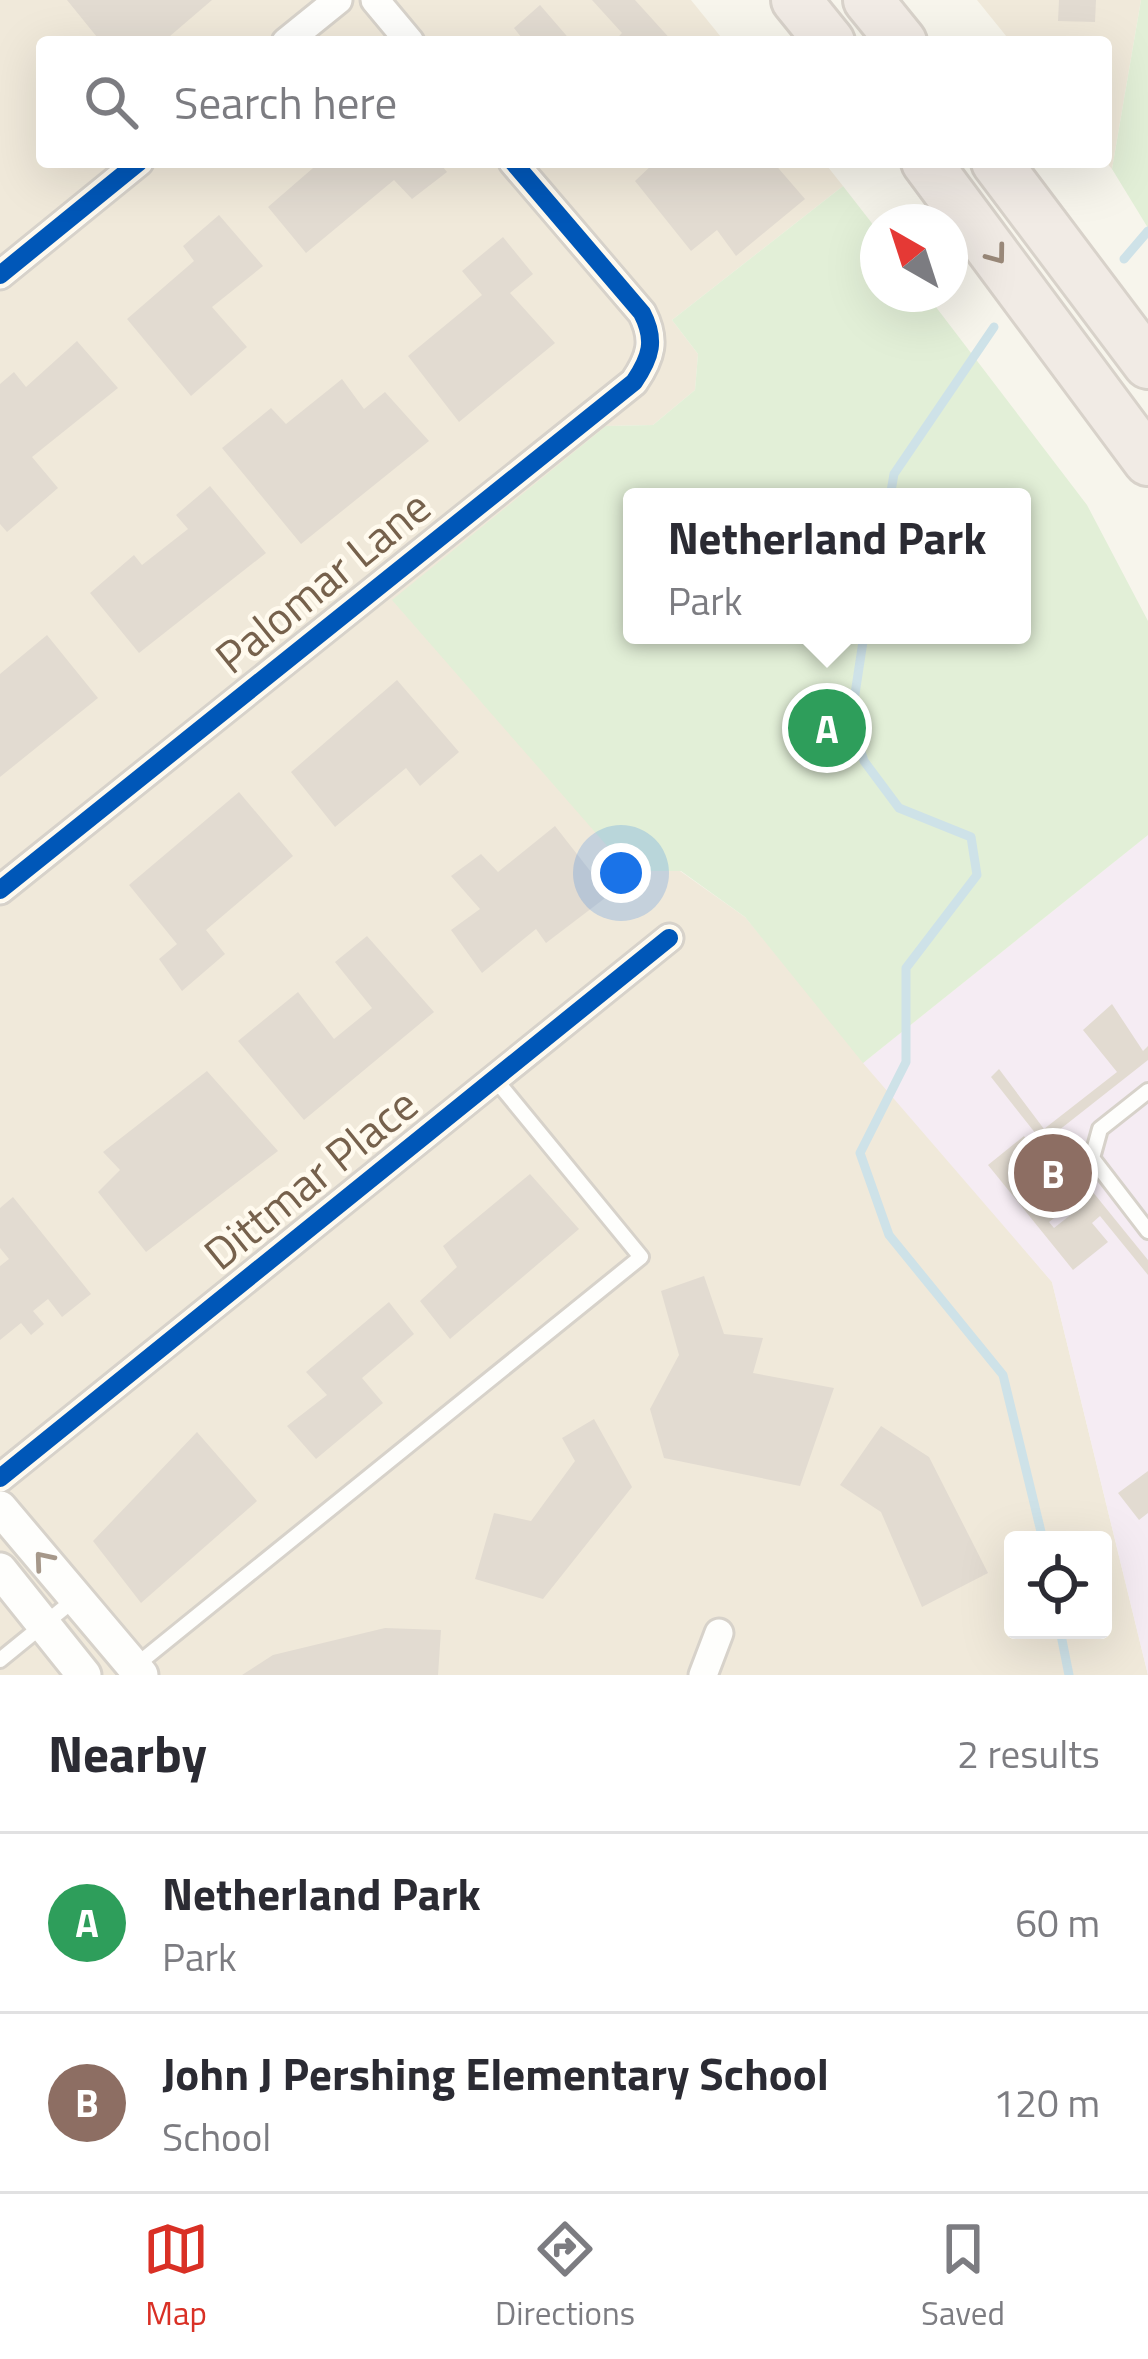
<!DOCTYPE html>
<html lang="en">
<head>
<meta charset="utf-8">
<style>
  :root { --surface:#fff; --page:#f2f2f3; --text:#2b2b33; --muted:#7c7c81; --line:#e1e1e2; --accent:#d93025 }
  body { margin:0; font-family:"Titillium Web",sans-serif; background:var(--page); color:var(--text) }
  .controls { position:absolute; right:36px; bottom:36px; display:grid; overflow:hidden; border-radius:12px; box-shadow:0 12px 48px #0002 }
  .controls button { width:108px; height:108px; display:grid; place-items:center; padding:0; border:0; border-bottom:3px solid var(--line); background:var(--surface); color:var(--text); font:60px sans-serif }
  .compass { position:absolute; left:860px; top:204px; width:108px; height:108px; border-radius:50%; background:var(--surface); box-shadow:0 12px 48px #0002; rotate:321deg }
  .you { position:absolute; left:621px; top:873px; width:42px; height:42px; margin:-30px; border:9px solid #fff; border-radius:50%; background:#1a73e8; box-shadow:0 0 0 18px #1a73e833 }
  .badge { display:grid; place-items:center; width:78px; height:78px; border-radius:50%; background:var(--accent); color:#fff; font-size:39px; font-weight:700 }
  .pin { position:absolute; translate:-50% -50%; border:6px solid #fff; box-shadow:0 3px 12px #0006 }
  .popup { position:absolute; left:623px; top:488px; width:408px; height:156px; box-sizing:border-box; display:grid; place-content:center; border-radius:12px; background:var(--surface); filter:drop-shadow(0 3px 9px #0005); font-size:39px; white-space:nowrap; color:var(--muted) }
  .popup b { font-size:45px; color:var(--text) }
  .popup::after { content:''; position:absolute; left:50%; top:100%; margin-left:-24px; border:24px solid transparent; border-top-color:var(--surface) }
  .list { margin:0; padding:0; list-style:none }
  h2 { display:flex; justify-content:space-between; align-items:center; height:156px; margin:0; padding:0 48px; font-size:51px }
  h2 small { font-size:39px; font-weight:400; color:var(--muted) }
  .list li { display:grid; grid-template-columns:78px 1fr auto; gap:36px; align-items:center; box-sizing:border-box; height:180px; padding:0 48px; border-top:3px solid var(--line) }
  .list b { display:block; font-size:45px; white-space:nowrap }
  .list p { margin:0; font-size:39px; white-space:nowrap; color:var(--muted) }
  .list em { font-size:39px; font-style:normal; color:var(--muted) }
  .icon { flex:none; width:66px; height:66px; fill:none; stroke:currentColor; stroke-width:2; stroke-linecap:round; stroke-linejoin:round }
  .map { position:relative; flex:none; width:1148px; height:1675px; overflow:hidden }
  .search { position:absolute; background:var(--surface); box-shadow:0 12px 48px #0002; left:36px; right:36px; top:36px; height:132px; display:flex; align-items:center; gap:30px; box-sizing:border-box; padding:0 42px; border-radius:12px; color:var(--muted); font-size:45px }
  .sheet { height:516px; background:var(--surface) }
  nav { display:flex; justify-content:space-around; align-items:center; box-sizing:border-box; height:168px; border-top:3px solid var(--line); background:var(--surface); font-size:33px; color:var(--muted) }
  nav a { display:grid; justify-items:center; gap:6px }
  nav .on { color:var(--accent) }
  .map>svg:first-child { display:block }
</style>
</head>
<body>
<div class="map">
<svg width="1148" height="1675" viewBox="0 0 1148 1675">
  <rect width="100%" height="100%" fill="#f7f5ec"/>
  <path fill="#f0e9da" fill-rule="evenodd" d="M0,0H691L725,42H42V162H824L843,186L672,320L698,354L695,390L653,425L606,426L611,849L629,870L680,871L745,917L1052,1282L1148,1675H0ZM1013,1540H1103V1630H1013Z
    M977,0H1141L1112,169L1106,162V42H1011Z"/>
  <path fill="#f5ecf3" d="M1148,835V1675L1052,1282L863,1063Z"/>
  <path fill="#e2efd7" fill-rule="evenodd" d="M1141,0H1148V228L1112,169Z
    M843,186L878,231V294H926L1087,505L1148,621V835L863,1063L745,917L681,871H629L392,600L606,426L653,425L695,390L698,354L672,320ZM632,497H1022V635H632Z"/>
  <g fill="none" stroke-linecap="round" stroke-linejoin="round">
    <path stroke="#cee2e8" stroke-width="9" d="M1124,259L1148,231
      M890,497L894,474L994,327
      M864,635L851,720L864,761L899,808L971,837L977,875L906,968V1062L860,1153L889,1235L1003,1375L1043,1540
      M1060,1630L1069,1675"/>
  </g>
  <path fill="#e2dbd1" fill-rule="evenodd" d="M67,0H212L163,42H101Z
    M592,0H635L673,42H613L622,33Z
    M1059,0H1096L1095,22L1058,21Z
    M540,5L572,42H525L514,28Z
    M320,162H439L447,172L412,199L394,180L306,253L268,207Z
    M655,162H728L733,168L741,162H773L805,199L736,256L717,230L691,251L635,181Z
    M219,215L263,266L212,307L247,347L191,396L127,319L194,261L183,246Z
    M503,237L533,274L510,293L555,343L459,422L408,356L482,295L462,271Z
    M77,341L118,388L32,457L58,488L7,532L0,524V384L14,372L26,387Z
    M342,379L364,409L385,392L429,441L301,544L222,448L271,408L286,424Z
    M210,486L266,553L139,653L90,593L134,555L142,565L188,529L176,515Z
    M47,635L98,698L0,777V674Z
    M397,680L459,752L420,786L406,768L335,827L291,772Z
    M239,792L293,856L206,930L225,954L182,991L159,959L177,944L129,885Z
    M555,826L609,895L546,943L536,929L482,973L451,930L480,909L451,876L481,854L498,872Z
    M367,936L434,1012L304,1120L238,1041L298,992L334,1039L372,1008L335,962Z
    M1112,1004L1143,1051L1148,1046V1060L1049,1138L1148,1260V1275L1100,1216L1092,1223L1108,1242L1073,1270L988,1165L1024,1136L1027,1141L1036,1134L991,1077L999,1069L1044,1129L1117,1072L1083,1030ZM1039,1139L1055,1159L1048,1166L1031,1146ZM1068,1175L1088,1201L1054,1228L1049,1222L1076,1201L1060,1182Z
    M207,1071L278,1151L146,1252L98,1192L120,1170L103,1152Z
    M530,1174L579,1229L450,1339L420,1301L457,1267L443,1246Z
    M13,1197L91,1294L62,1317L48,1299L33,1311L44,1324L31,1335L21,1323L0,1340V1266L9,1259L0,1248V1208Z
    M704,1276L724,1334L763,1338L753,1373L834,1388L800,1486L664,1458L650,1409L679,1355L661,1291Z
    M389,1302L414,1334L362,1378L383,1403L316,1459L287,1426L327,1395L306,1372Z
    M594,1419L632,1487L543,1599L475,1579L494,1513L531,1521L575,1461L562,1438Z
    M881,1426L929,1457L988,1573L922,1607L881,1512L840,1485Z
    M197,1432L257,1501L141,1603L93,1541Z
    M1148,1471V1513L1139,1520L1118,1493Z
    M385,1628L441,1630L438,1675H242L273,1655Z"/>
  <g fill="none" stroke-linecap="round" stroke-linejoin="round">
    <g stroke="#d7d2ca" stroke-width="20">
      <path id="service" d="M1148,1091L1100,1129L1092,1158L1148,1231
        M0,1660L75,1599
        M134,1667L641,1257L495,1079"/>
    </g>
    <g stroke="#d7d2ca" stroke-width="33">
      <path id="minor" d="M375,0L410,42
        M286,42L338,0
        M0,275L139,162
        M0,890L634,382C651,357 656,340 642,313L513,162
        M0,1478L669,938
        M703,1675L719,1633"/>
    </g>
    <g stroke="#d7d2ca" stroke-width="39">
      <path id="tertiary" d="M0,1508L141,1675
        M0,1570L84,1675"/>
    </g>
    <g stroke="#d8d2ca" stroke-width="54">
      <path id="motorway" d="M796,0L830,42
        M868,0L902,42
        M926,162L1148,461
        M996,162L1148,364"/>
    </g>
    <use href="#service" stroke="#fefefc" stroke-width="14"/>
    <use href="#minor" stroke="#fefefc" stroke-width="27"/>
    <use href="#tertiary" stroke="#fefefc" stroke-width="33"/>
    <use href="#motorway" stroke="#f1ebe5" stroke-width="48"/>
    <g stroke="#fffaee" stroke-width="26">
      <path id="cycleway" d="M0,275L139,162
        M0,890L634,382C651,357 656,340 642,313L513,162
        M0,1478L669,938"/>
    </g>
    <use href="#cycleway" stroke="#0057b8" stroke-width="18"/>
  </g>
  <defs><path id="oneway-chevron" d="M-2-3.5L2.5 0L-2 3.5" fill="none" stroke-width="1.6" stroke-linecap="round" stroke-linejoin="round" transform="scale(3)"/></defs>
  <use stroke="#9b8a7a" href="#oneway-chevron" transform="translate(997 255) rotate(53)"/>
  <use stroke="#a6988a" href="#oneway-chevron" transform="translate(43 1560) rotate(-130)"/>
  <g text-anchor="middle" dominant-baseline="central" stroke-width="9" stroke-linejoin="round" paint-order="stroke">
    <g font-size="45" fill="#76614c" stroke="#fffaee">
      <text transform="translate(322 581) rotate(-39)">Palomar Lane</text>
      <text transform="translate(310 1178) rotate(-39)">Dittmar Place</text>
    </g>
  </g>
</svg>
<div class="controls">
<button><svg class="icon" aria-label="locate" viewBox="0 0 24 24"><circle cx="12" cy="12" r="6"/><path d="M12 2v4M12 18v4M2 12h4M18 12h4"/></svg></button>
</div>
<svg class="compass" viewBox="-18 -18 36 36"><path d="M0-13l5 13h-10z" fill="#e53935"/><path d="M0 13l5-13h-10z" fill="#7c7c81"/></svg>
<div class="you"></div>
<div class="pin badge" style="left:827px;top:728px;background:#2e9e5b">A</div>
<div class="popup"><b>Netherland Park</b>Park</div>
<div class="pin badge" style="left:1053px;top:1173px;background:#8d6e63">B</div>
<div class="search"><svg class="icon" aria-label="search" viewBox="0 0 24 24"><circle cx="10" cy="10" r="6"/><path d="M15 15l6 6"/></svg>Search here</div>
</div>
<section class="sheet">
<h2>Nearby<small>2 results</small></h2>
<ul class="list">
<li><span class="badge" style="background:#2e9e5b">A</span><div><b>Netherland Park</b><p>Park</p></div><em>60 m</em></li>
<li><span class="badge" style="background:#8d6e63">B</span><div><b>John J Pershing Elementary School</b><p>School</p></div><em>120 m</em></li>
</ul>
</section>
<nav>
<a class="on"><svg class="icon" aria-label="map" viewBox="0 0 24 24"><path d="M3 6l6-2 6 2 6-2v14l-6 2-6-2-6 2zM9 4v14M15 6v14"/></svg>Map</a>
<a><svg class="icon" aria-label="directions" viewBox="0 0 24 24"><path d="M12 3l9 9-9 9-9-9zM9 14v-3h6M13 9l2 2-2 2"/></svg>Directions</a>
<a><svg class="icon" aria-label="saved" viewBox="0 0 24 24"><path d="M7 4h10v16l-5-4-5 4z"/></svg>Saved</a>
</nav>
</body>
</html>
